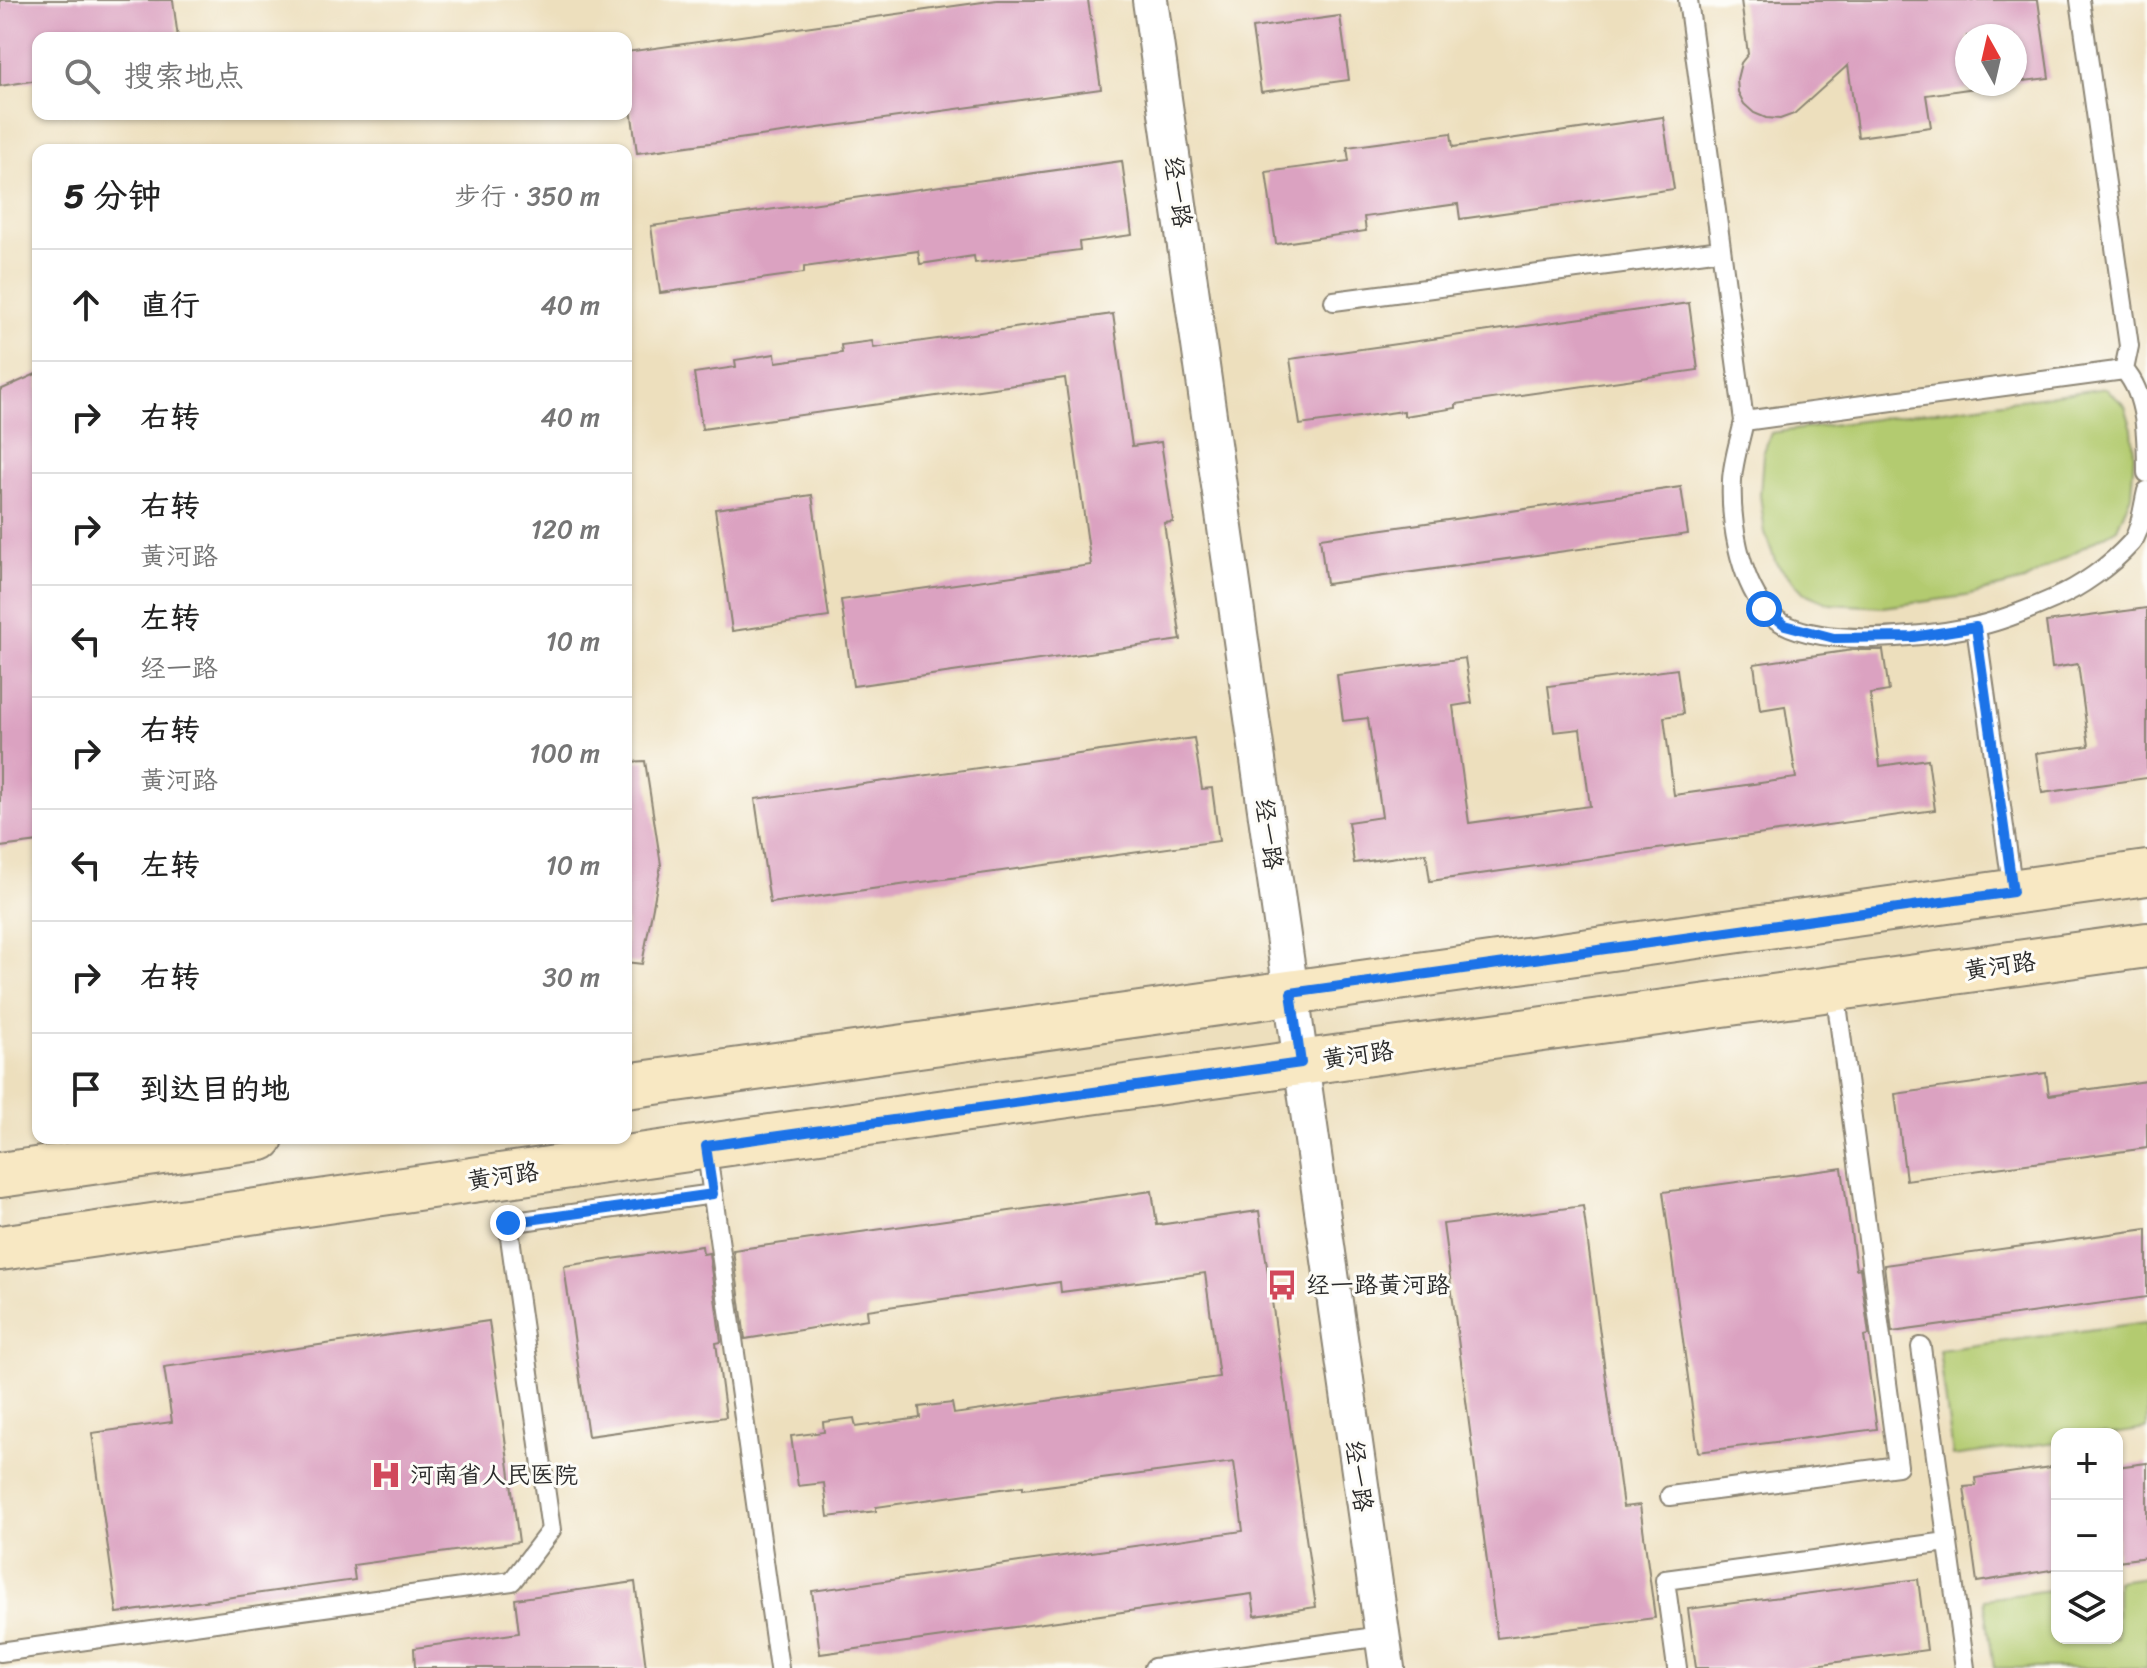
<!DOCTYPE html>
<html lang="zh">
<head>
<meta charset="utf-8">
<style>
  :root { --surface:#fff; --page:#f6f6f6; --text:#222; --muted:#767676; --line:#e0e0e0 }
  body { margin:0; font-family:Sriracha,"LXGW WenKai TC",sans-serif; background:var(--page); color:var(--text) }
  .controls { position:absolute; right:24px; bottom:24px; display:grid; overflow:hidden; border-radius:16px; box-shadow:0 2px 6px #0004 }
  .controls button { width:72px; height:72px; display:grid; place-items:center; padding:0; border:0; border-bottom:2px solid var(--line); background:var(--surface); color:var(--text); font:40px sans-serif }
  .compass { position:absolute; left:1955px; top:24px; width:72px; height:72px; border-radius:50%; background:var(--surface); box-shadow:0 2px 6px #0004; rotate:352deg }
  .stop { position:absolute; width:24px; height:24px; margin:-18px; border:6px solid #1a73e8; border-radius:50%; background:#fff }
  .stop.end { background:#1a73e8; border-color:#fff; box-shadow:0 2px 8px #0008 }
  .list { margin:0; padding:0; list-style:none }
  h2 { display:flex; justify-content:space-between; align-items:center; height:104px; margin:0; padding:0 32px; font-size:34px }
  h2 small { font-size:26px; font-weight:400; color:var(--muted) }
  .list li { display:grid; grid-template-columns:52px 1fr auto; gap:24px; align-items:center; box-sizing:border-box; height:112px; padding:0 32px; border-top:2px solid var(--line) }
  .list b { display:block; font-size:30px; white-space:nowrap }
  .list p { margin:0; font-size:26px; white-space:nowrap; color:var(--muted) }
  .list em { font-size:26px; font-style:normal; color:var(--muted) }
  .icon { flex:none; width:44px; height:44px; fill:none; stroke:currentColor; stroke-width:2; stroke-linecap:round; stroke-linejoin:round }
  .map { position:relative; flex:none; width:2147px; height:1668px; overflow:hidden }
  .search { position:absolute; background:var(--surface); box-shadow:0 2px 6px #0004; left:32px; top:32px; width:600px; height:88px; display:flex; align-items:center; gap:20px; box-sizing:border-box; padding:0 28px; border-radius:16px; color:var(--muted); font-size:30px }
  .panel { position:absolute; background:var(--surface); box-shadow:0 2px 6px #0004; left:32px; top:144px; width:600px; height:1000px; border-radius:16px }
  .map>svg:first-child { display:block }
</style>
</head>
<body>
<div class="map">
<svg width="2147" height="1668" viewBox="0 0 2147 1668">
  <rect width="100%" height="100%" fill="#fdfcf7"/>
  <filter id="ink" filterUnits="userSpaceOnUse"><feTurbulence type="fractalNoise" baseFrequency=".0125" numOctaves="2"/><feDisplacementMap in="SourceGraphic" scale="16" xChannelSelector="R" yChannelSelector="G"/><feConvolveMatrix kernelMatrix="1 2 1 2 8 2 1 2 1" color-interpolation-filters="sRGB"/></filter>
  <filter id="wash" filterUnits="userSpaceOnUse"><feTurbulence type="fractalNoise" baseFrequency=".006" numOctaves="4" result="noise"/><feDisplacementMap in="SourceGraphic" scale="32" xChannelSelector="R" yChannelSelector="G"/><feGaussianBlur stdDeviation="1.8" result="paint"/><feColorMatrix in="noise" values="0 0 0 0 0 0 0 0 0 0 0 0 0 0 0 0 0 1.4 0 .05"/><feComposite in="paint" operator="in"/></filter>
  <g filter="url(#wash)">
    <rect width="100%" height="100%" fill="#eddfbd"/>
    <path fill="#b3cb70" stroke="#6f7b4e" stroke-width="2" d="M2106,388L2125,406L2132,429L2134,454L2131,495L2117,528L2024,581L1966,596L1884,607L1830,604L1804,593L1776,563L1765,533L1760,495L1763,454L1771,433Z
      M2147,1322V1429L2113,1434H2057V1442L1953,1456L1939,1350Z
      M2147,1577V1668H1994L1984,1599L2057,1589V1638H2117V1581Z"/>
    <g id="blocks">
      <path fill="#dba2c1" d="M0,0H173L178,38H38V80L0,86Z
        M997,0H1088L1101,89L637,153L626,72V52Z
        M1741,0H2038L2049,78L2015,82V36H1967V84H2003L1926,95L1931,127L1858,137L1848,65L1794,114L1780,119L1766,118L1754,113L1744,104L1738,92L1737,79L1741,63L1748,54Z
        M1340,16L1349,80L1261,92L1252,28Z
        M1663,117L1674,189L1460,219L1458,204L1364,217L1366,231L1276,244L1266,172L1349,161L1347,147L1451,133L1453,147Z
        M1122,161L1132,235L1079,242L1080,250L975,263L974,256L920,264L918,251L804,267V273L660,293L651,226Z
        M1689,303L1698,370L1456,404V408L1404,416V411L1300,425L1290,359Z
        M1113,314L1132,446L1161,442L1173,522L1164,523L1181,640L853,686L841,600L1091,565L1065,378L702,429L694,373L736,367L735,360L775,354L776,362L842,353L841,345L872,341L874,348Z
        M38,373V842L0,847V390Z
        M1681,487L1688,534L1326,584L1320,538Z
        M812,495L829,617L732,631L715,509Z
        M2147,608V778L2042,793L2036,753L2089,746L2078,664L2052,668L2046,622Z
        M1853,650H1883L1889,691L1870,694L1880,766L1928,759L1935,810L1430,881L1426,853L1354,863L1348,822L1382,817L1368,718L1343,721L1337,675L1465,658L1472,703L1453,706L1469,823L1590,806L1580,729L1554,732L1548,686L1677,669L1683,714L1664,717L1674,795L1796,778L1785,706L1760,710L1754,664Z
        M1194,738L1202,789L1212,788L1219,841L770,903L755,799Z
        M645,761L661,865L642,964L626,962V762Z
        M2046,1073L2049,1095L2147,1081V1148L1906,1180L1895,1094Z
        M1842,1168L1856,1269L1860,1268L1869,1335L1864,1336L1877,1429L1698,1452L1663,1192Z
        M1152,1191L1157,1225L1259,1211L1316,1607L1255,1616L1252,1594L820,1654L812,1591L1243,1531L1234,1462L1023,1489V1486L876,1507V1511L828,1517L824,1483L798,1486L791,1436L824,1432L823,1422L854,1418L856,1427L920,1418L919,1407L952,1403L954,1414L1219,1377L1205,1273L1061,1292L1060,1282L936,1300L867,1310L868,1319L745,1339L733,1250Z
        M1583,1206L1623,1507L1640,1505L1655,1618L1497,1638L1443,1224Z
        M2147,1229V1297L1892,1332L1884,1265Z
        M702,1246L703,1254L709,1253L721,1342L716,1343L726,1417L588,1436L564,1266Z
        M489,1321L519,1542L353,1565L355,1580L117,1613L92,1433L172,1422L164,1367Z
        M2147,1463V1557L2117,1561V1467Z
        M2057,1466V1569L1977,1582L1964,1487L1976,1486L1975,1478Z
        M1918,1579L1927,1650L1793,1668H1696L1688,1609Z
        M635,1582L646,1668H415L414,1648L519,1633L515,1599Z"/>
    </g>
  </g>
  <g filter="url(#ink)">
    <use href="#blocks" fill-opacity="0" stroke="#8c8574" stroke-width="2"/>
    <g fill="none" stroke-linecap="round" stroke-linejoin="round">
      <g stroke="#8c8574" stroke-width="22">
        <path id="lane" d="M1688,0L1744,421
          M2080,0L2129,346L2124,370
          M1334,301L1721,250
          M2124,370L1744,421C1740,440 1733,461 1732,480C1730,521 1739,575 1764,608C1798,653 1923,637 1973,627C1999,622 2028,610 2053,599C2081,587 2110,566 2131,543C2141,532 2143,506 2147,491
          M2124,370C2147,395 2147,439 2147,473
          M1976,627L2013,892
          M706,1146L779,1668
          M1921,1347L1965,1668
          M1670,1496L1898,1466L1835,989
          M0,1652L512,1581L551,1530L508,1223L713,1194
          M1154,1668L1382,1636
          M1677,1668L1665,1580L1947,1542"/>
      </g>
      <g stroke="#8c8574" stroke-width="38">
        <path id="street" d="M1150,0L1387,1668"/>
      </g>
      <g stroke="#8c8574" stroke-width="48">
        <path id="secondary" d="M626,1086L2147,873
          M0,1175L261,1138
          M0,1248L903,1118L2147,945"/>
      </g>
      <use href="#lane" stroke="#fff" stroke-width="18"/>
      <use href="#street" stroke="#fff" stroke-width="34"/>
      <use href="#secondary" stroke="#f8e8c3" stroke-width="44"/>
    </g>
  </g>
  <g fill="none" stroke-linecap="round" stroke-linejoin="round" filter="url(#ink)">
    <path stroke="#1a73e8" stroke-width="10" d="M508,1223L713,1194L706,1146L1301,1063L1291,993L2013,892L1976,627L1913,637L1834,638L1785,625L1764,609"/>
  </g>
  <defs>
    <g id="bus-bare" transform="scale(2.4)"><path d="M-5-6H5V4H4V6H2V4H-2V6H-4V4H-5ZM-3.5-4V0h7V-4ZM-3.5 1.2v1.5H-2V1.2ZM2 1.2v1.5H3.5V1.2Z" fill="#d1495b" stroke="#fdfcf7" stroke-width="2.5" paint-order="stroke"/></g>
    <g id="hospital-bare" transform="scale(2.4)"><path d="M-5-5h3v3.5h4V-5h3V5h-3V1.5h-4V5h-3Z" fill="#d1495b" stroke="#fdfcf7" stroke-width="2.5" paint-order="stroke"/></g>
  </defs>
  <g fill-rule="evenodd">
    <use href="#bus-bare" x="1282" y="1285"/>
    <use href="#hospital-bare" x="386" y="1475"/>
  </g>
  <g text-anchor="middle" dominant-baseline="central" stroke-width="6" stroke-linejoin="round" paint-order="stroke">
    <g font-size="24" fill="#2b2b2b" stroke="#fdfcf7">
      <text transform="translate(1178 192) rotate(82)">经一路</text>
      <text transform="translate(1269 834) rotate(82)">经一路</text>
      <text transform="translate(2000 966) rotate(-8)">黄河路</text>
      <text transform="translate(1358 1055) rotate(-8)">黄河路</text>
      <text transform="translate(503 1176) rotate(-8)">黄河路</text>
      <text transform="translate(1359 1476) rotate(82)">经一路</text>
    </g>
    <g font-size="24" fill="#2b2b2b" stroke="#fdfcf7" text-anchor="start">
      <text x="1306" y="1285">经一路黄河路</text>
      <text x="410" y="1475">河南省人民医院</text>
    </g>
  </g>
</svg>
<div class="controls">
<button>+</button>
<button>−</button>
<button><svg class="icon" aria-label="layers" viewBox="0 0 24 24"><path d="M12 4l9 5-9 5-9-5zM3 14l9 5 9-5"/></svg></button>
</div>
<svg class="compass" viewBox="-18 -18 36 36"><path d="M0-13l5 13h-10z" fill="#e53935"/><path d="M0 13l5-13h-10z" fill="#767676"/></svg>
<div class="stop" style="left:1764px;top:609px"></div>
<div class="stop end" style="left:508px;top:1223px"></div>
<div class="search"><svg class="icon" aria-label="search" viewBox="0 0 24 24"><circle cx="10" cy="10" r="6"/><path d="M15 15l6 6"/></svg>搜索地点</div>
<section class="panel">
<h2>5 分钟<small>步行 · 350 m</small></h2>
<ul class="list">
<li><svg class="icon" aria-label="ahead" viewBox="0 0 24 24"><path d="M12 20V5M6 11l6-6 6 6"/></svg><div><b>直行</b></div><em>40 m</em></li>
<li><svg class="icon" aria-label="right" viewBox="0 0 24 24"><path d="M7 20v-9h11M14 6l5 5-5 5"/></svg><div><b>右转</b></div><em>40 m</em></li>
<li><svg class="icon" aria-label="right" viewBox="0 0 24 24"><path d="M7 20v-9h11M14 6l5 5-5 5"/></svg><div><b>右转</b><p>黄河路</p></div><em>120 m</em></li>
<li><svg class="icon" aria-label="left" viewBox="0 0 24 24"><path d="M17 20v-9H6M10 6l-5 5 5 5"/></svg><div><b>左转</b><p>经一路</p></div><em>10 m</em></li>
<li><svg class="icon" aria-label="right" viewBox="0 0 24 24"><path d="M7 20v-9h11M14 6l5 5-5 5"/></svg><div><b>右转</b><p>黄河路</p></div><em>100 m</em></li>
<li><svg class="icon" aria-label="left" viewBox="0 0 24 24"><path d="M17 20v-9H6M10 6l-5 5 5 5"/></svg><div><b>左转</b></div><em>10 m</em></li>
<li><svg class="icon" aria-label="right" viewBox="0 0 24 24"><path d="M7 20v-9h11M14 6l5 5-5 5"/></svg><div><b>右转</b></div><em>30 m</em></li>
<li><svg class="icon" aria-label="arrive" viewBox="0 0 24 24"><path d="M6 21V4h12l-3 4 3 4H6"/></svg><div><b>到达目的地</b></div></li>
</ul>
</section>
</div>
</body>
</html>
